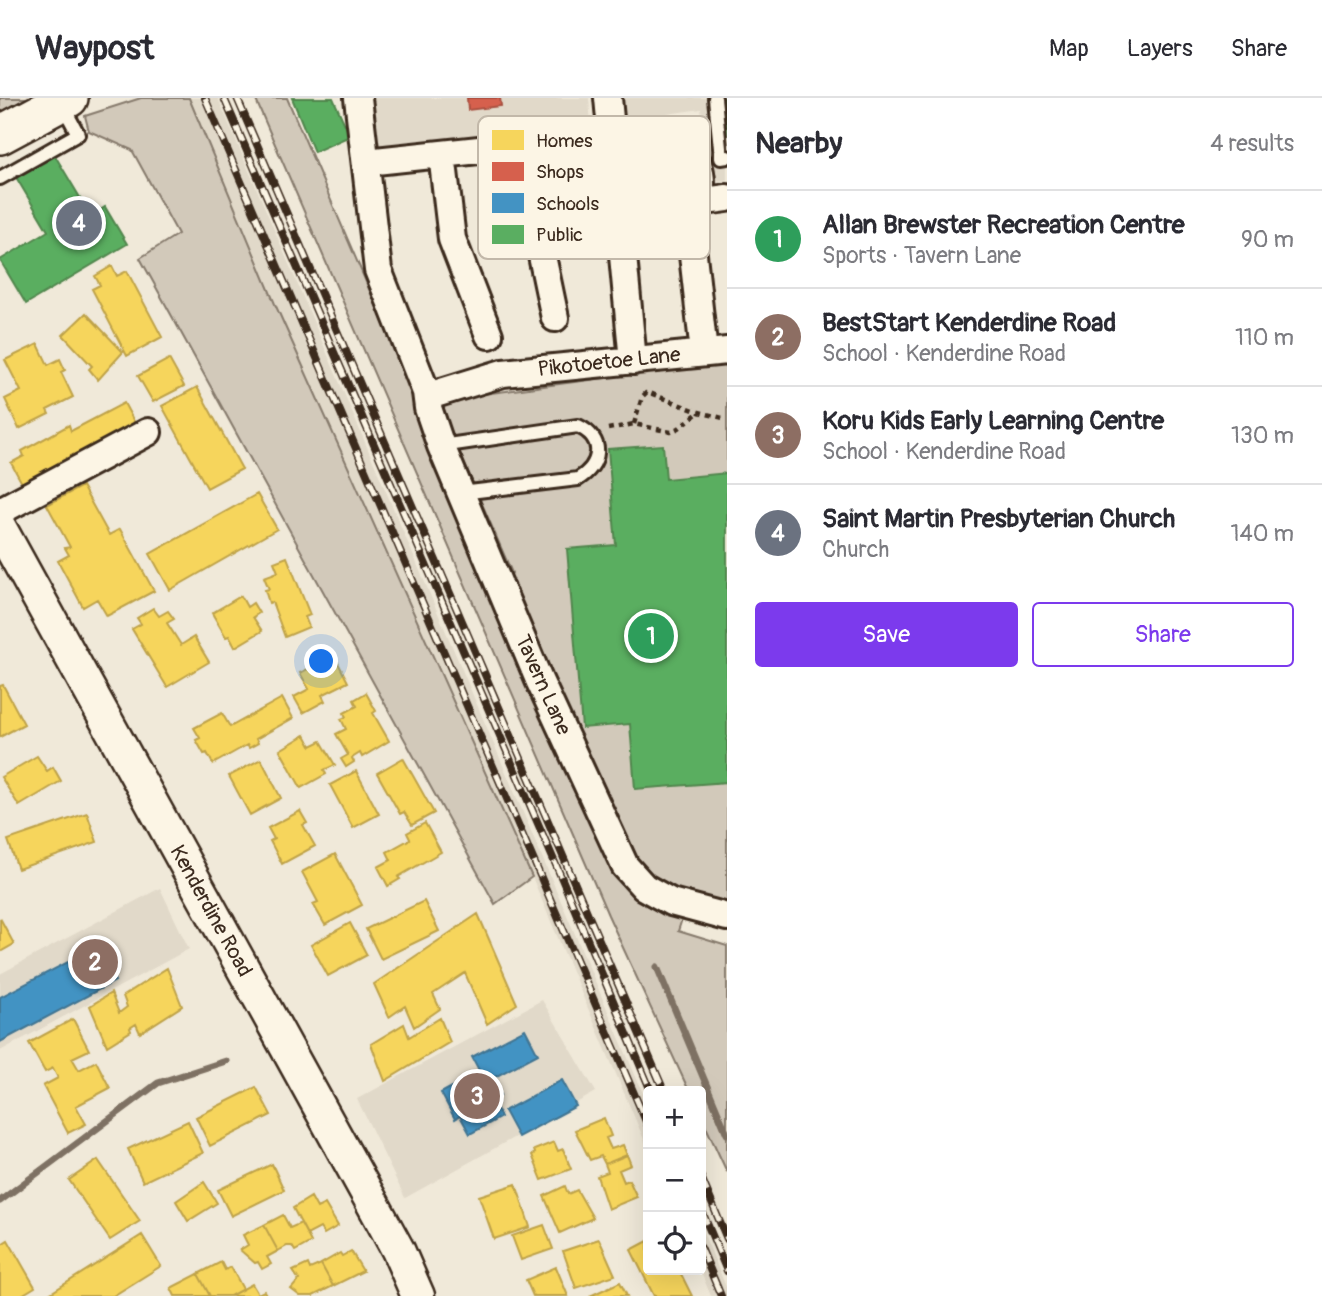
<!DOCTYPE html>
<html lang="en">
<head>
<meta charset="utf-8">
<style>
  :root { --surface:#fff; --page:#f7f7f7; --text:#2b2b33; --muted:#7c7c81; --line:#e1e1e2; --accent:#7c3aed }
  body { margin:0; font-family:Pangolin,sans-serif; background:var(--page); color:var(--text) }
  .controls { position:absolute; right:21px; bottom:21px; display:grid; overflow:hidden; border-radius:7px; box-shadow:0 7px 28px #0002 }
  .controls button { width:63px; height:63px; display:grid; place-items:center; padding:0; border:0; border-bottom:2px solid var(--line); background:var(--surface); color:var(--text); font:35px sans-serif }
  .you { position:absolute; left:322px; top:564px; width:24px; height:24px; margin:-18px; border:5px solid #fff; border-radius:50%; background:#1a73e8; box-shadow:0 0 0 10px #1a73e833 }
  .badge { display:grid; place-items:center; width:46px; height:46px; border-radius:50%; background:var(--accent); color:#fff; font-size:23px; font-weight:700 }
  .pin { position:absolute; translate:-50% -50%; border:4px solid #fff; box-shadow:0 2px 7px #0006 }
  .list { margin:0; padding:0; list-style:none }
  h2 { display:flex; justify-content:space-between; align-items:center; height:91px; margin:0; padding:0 28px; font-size:30px }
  h2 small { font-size:23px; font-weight:400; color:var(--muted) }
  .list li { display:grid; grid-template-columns:46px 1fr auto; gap:21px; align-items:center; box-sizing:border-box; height:98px; padding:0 28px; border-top:2px solid var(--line) }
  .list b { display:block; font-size:26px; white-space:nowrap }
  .list p { margin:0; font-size:23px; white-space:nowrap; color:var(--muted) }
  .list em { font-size:23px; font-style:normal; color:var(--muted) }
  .actions { display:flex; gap:14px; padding:21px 28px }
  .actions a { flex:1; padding:16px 0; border:2px solid var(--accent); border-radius:7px; text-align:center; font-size:24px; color:var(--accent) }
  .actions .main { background:var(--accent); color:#fff }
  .icon { flex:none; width:38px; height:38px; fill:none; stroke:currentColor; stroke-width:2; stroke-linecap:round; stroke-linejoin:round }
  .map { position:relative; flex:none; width:727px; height:1198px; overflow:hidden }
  header { display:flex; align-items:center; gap:42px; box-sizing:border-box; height:98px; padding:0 35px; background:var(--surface); border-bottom:2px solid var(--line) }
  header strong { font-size:33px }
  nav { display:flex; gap:38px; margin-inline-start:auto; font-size:24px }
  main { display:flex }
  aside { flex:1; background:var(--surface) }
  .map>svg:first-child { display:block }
</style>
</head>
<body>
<header>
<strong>Waypost</strong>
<nav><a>Map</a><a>Layers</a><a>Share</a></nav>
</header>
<main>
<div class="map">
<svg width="727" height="1198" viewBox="0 0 727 1198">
  <rect width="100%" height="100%" fill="#f0e9d9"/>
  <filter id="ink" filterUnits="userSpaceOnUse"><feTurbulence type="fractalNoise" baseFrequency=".0143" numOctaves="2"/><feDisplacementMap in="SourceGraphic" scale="14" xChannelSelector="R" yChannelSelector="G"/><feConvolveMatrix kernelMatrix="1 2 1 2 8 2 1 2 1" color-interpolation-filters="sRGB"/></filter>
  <g filter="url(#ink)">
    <path fill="#e1d9c9" d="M189,0H218L648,1007V1051L532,779L275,206Z
      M374,0H589L591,26L379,52Z
      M624,0H727V82L713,84L701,11L626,22Z
      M160,790L189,851L0,953V876Z
      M542,902L596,994L405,1100L357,1001Z
      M701,1130L727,1191V1198H711L700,1172Z"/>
    <path fill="#d2c9ba" stroke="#867a6c" stroke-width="2" d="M0,0H39L0,22Z
      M141,0H189L275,206L532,779L495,806L140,160L178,136L132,52L89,33L85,18Z
      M255,0H287L502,501L505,487L512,475L437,302L727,264V813L689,800L678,833L727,848V1074L701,1018V993H689L608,817Z"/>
    <path fill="#f6d55c" stroke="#bea249" stroke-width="2" d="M112,168L117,178L127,173L162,239L127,258L92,191L100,187L95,178Z
      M86,215L123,254L98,282L89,271L92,268L63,237Z
      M38,246L48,267L60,261L65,272L61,274L73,299L47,312L49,316L19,331L5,301L21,293L5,262Z
      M169,261L184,288L153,304L138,278Z
      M197,289L242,371L207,390L162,308Z
      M124,305L137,329L24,389L11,365L24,358L22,353L69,327L71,333Z
      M82,388L109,437L120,431L154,493L107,518L97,501L83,509L58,463L69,457L65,450L70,449L47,407Z
      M257,396L277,431L170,492L150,456Z
      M287,459L310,517L305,519L309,529L285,539L272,504L269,505L265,492L269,491L264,479L278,474L274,464Z
      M241,498L247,509L253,505L259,515L253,519L262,533L235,549L229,538L226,539L212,515Z
      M153,510L159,518L168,513L174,521L167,525L181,547L194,539L209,564L167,589L132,531L141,526L137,520Z
      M334,557L348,584L322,597L325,603L303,615L294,599L309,591L300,575Z
      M3,587L24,626L0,639V588Z
      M366,595L376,613L373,615L389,643L362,659L360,655L352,660L354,664L346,669L341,661L348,657L336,636L346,631L341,621L346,619L344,615L357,608L354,602Z
      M282,600L293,620L256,641L258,645L249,650L247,647L213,666L207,655L204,656L196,642L200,640L194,630L222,615L230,629Z
      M305,637L311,648L321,643L335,667L324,672L326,676L301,690L280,652Z
      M37,658L47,673L53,669L61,683L19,708L1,679Z
      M403,660L434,715L412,727L404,714L400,716L377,675Z
      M261,661L281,700L250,717L229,678Z
      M356,673L379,716L353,730L330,687Z
      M300,713L307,725L303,727L315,748L282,766L270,743L274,741L268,730Z
      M87,715L97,744L18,771L8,742Z
      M425,725L441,754L398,779L400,781L388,788L378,769L391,762L387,754L410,741L407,735Z
      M335,756L362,807L325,827L313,806L318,804L302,774Z
      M424,803L439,833L381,861L366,831Z
      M478,816L517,906L487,926L465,875L433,896L440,911L414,929L405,908L389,919L374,886Z
      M0,820L14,846L0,854Z
      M350,825L367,857L328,878L311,847Z
      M167,870L182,908L140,935L136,926L130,930L131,933L107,948L90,908L111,895L119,915L127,909L123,898Z
      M440,920L450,944L385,983L371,946L404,926L409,939Z
      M73,921L89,952L72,960L79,972L96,963L110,990L76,1008L86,1026L68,1035L43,988L58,980L53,970L45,974L29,945Z
      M256,989L271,1017L210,1048L196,1019Z
      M604,1020L611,1038L606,1040L611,1051L623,1047L627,1057L605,1066L601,1058L590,1062L575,1032Z
      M188,1023L203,1055L143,1084L128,1051Z
      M554,1044L558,1053L563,1051L571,1071L542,1082L532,1057L535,1055L534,1052Z
      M627,1057L631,1067L619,1072L624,1084L629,1082L637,1099L608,1111L597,1078L608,1074L605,1066Z
      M98,1062L140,1123L110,1142L69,1082Z
      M272,1066L284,1092L231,1118L218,1092Z
      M204,1084L217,1105L188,1123L176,1103Z
      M516,1086L530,1129L494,1141L479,1098Z
      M565,1088L568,1096L577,1092L593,1120L560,1135L544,1098Z
      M311,1099L317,1110L325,1106L338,1128L324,1136L320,1130L307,1137L293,1110Z
      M283,1117L290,1130L301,1125L311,1144L295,1153L292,1148H287L278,1153L264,1127Z
      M264,1127L278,1153L267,1159L271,1166L262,1171L258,1164L255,1165L240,1152L248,1147L243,1137Z
      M544,1127L553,1151L521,1162L512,1138Z
      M142,1137L161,1168L113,1198H46Z
      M599,1141L615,1177L576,1190L563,1153Z
      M8,1142L35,1189L20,1198H0V1147Z
      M648,1143V1172H679L692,1198H654L631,1152Z
      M351,1153L363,1173L333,1188L321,1166L340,1155L342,1158Z
      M221,1164L225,1172L231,1169L243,1191L230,1198H210L198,1176Z
      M308,1166L310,1171L321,1166L333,1188L313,1198H300L291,1191L299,1182L293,1173Z
      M556,1169L568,1198H533L526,1182Z
      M198,1176L210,1198H175L171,1190Z
      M620,1184L627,1198H590Z
      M252,1186L258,1196L264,1193L267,1198H230Z"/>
    <path fill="#d6604d" stroke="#a8503f" stroke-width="2" d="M467,0H500L501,8L468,12Z"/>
    <path fill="#4393c3" stroke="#417492" stroke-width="2" d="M97,849L115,883L0,944V899Z
      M525,931L538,956L491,981L500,997L492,1001L501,1019L470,1036L460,1018L455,1021L441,995L480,974L472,959Z
      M562,982L576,1008L518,1039L504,1013Z"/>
    <path fill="#5aae61" stroke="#51864d" stroke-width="2" d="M292,0H333L350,38L314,54Z
      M723,0H727V46Z
      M54,56L91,118L105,109L127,146L26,206L0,162L48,133L16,79Z
      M663,347L666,381L727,375V684L635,691L630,626L582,630L567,451L616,447L608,351Z"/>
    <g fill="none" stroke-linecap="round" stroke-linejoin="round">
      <path stroke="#7e7163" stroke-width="7" d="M657,869L727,1036
        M0,1103L158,985L226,963"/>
      <g stroke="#3b2a1e" stroke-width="18">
        <path id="service" d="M715,0L721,60L727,59
          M0,80L78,36L63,8
          M441,348L578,328C606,341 601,367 578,381L461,395"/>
      </g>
      <g stroke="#3b2a1e" stroke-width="32">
        <path id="minor" d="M358,0L378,172L426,294L435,296L503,275L727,253
          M608,0L633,263
          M519,48L555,220
          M442,56L452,141L489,237
          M366,64L611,38L672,35C696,43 705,78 699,101C697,108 693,115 689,121L704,255
          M698,104L727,100
          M426,294L428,310L441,348L539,582L625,768L644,789L671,804L727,819
          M0,413L148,334"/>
      </g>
      <g stroke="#3b2a1e" stroke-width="37">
        <path id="tertiary" d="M0,430L373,1106L398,1152L418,1198"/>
      </g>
      <g stroke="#3b2a1e" stroke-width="42">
        <path id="secondary" d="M0,37L69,0"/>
      </g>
      <path stroke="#3b2a1e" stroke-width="4.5" stroke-dasharray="5 5" stroke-linecap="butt" d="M634,326L642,299L647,294L699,314L727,321
        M608,331L634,326L671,334L679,330L699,314"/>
      <use href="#service" stroke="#fcf5e5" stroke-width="12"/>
      <use href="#minor" stroke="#fcf5e5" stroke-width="26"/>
      <use href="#tertiary" stroke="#fcf5e5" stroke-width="32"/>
      <use href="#secondary" stroke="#fcf5e5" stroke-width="37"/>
      <g stroke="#3b2a1e" stroke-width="8">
        <path id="rail" d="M205,0L648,1028
          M224,0L562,781L651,993
          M237,0L664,993
          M701,1079L727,1141
          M701,1111L727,1173
          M701,1150L721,1198"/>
      </g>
      <use href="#rail" stroke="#fcf5e5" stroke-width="5" stroke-dasharray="16" stroke-linecap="butt"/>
    </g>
  </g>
  <g text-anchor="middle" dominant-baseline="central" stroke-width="7" stroke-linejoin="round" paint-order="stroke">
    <g font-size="21" fill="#3b2a1e" stroke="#fcf5e5">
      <text transform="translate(609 264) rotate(-6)">Pikotoetoe Lane</text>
      <text transform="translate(543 587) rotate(66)">Tavern Lane</text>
      <text transform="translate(211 813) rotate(61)">Kenderdine Road</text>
    </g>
  </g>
  <rect x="478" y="18" width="232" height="143" rx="10" fill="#fcf5e5" stroke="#c2b8a9" stroke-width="2"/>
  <rect x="492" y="32" width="32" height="20" fill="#f6d55c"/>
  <rect x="492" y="64" width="32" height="19" fill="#d6604d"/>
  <rect x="492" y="95" width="32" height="20" fill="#4393c3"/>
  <rect x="492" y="127" width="32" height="19" fill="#5aae61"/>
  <g font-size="19" fill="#3b2a1e">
    <text x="536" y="49">Homes</text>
    <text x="536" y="80">Shops</text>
    <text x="536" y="112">Schools</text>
    <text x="536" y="143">Public</text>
  </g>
</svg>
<div class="controls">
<button>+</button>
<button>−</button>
<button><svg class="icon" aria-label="locate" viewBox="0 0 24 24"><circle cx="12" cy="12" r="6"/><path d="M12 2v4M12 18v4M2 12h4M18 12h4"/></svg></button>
</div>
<div class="you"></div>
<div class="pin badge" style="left:651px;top:538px;background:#2e9e5b">1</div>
<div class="pin badge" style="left:95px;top:864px;background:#8d6e63">2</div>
<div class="pin badge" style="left:477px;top:998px;background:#8d6e63">3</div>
<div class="pin badge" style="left:79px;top:125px;background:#6b7280">4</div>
</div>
<aside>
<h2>Nearby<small>4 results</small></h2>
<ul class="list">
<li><span class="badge" style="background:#2e9e5b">1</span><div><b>Allan Brewster Recreation Centre</b><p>Sports · Tavern Lane</p></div><em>90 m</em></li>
<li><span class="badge" style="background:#8d6e63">2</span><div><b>BestStart Kenderdine Road</b><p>School · Kenderdine Road</p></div><em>110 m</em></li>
<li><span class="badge" style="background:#8d6e63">3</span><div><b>Koru Kids Early Learning Centre</b><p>School · Kenderdine Road</p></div><em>130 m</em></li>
<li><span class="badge" style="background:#6b7280">4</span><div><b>Saint Martin Presbyterian Church</b><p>Church</p></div><em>140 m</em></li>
</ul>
<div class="actions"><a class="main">Save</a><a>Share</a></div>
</aside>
</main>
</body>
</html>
